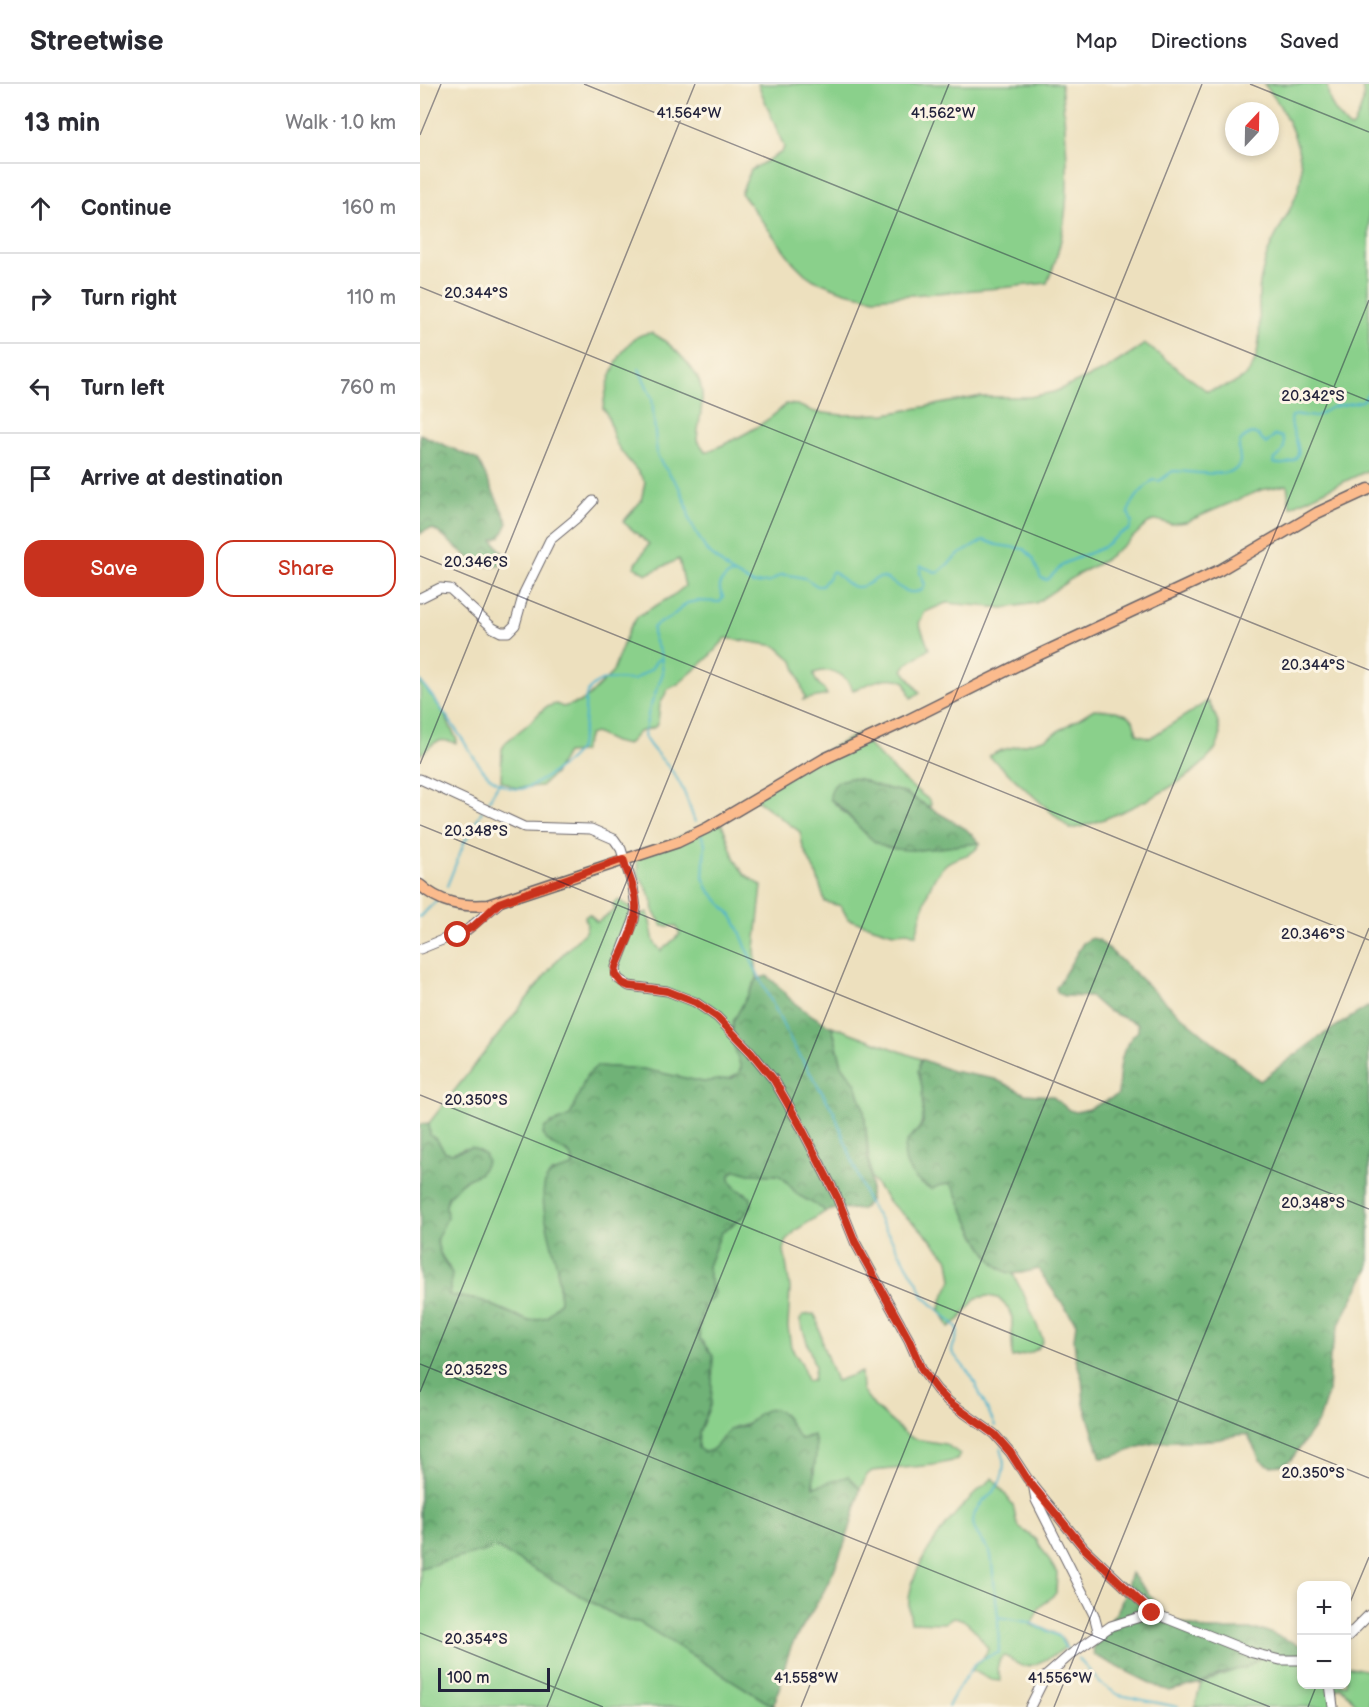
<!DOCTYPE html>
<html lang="en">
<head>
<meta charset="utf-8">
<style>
  :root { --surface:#fff; --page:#f7f7f7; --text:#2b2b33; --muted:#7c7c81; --line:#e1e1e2; --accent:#c8321e }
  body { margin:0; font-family:"Balsamiq Sans",sans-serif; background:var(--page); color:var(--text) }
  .controls { position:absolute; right:18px; bottom:18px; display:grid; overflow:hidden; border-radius:12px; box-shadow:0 3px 9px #0003 }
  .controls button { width:54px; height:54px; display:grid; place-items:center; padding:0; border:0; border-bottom:2px solid var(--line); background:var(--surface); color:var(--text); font:30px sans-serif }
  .compass { position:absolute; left:805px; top:18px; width:54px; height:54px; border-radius:50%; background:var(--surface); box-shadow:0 3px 9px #0003; rotate:22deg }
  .scale { position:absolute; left:18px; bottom:15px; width:112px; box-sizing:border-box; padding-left:6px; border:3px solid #22223b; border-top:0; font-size:16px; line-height:21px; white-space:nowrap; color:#22223b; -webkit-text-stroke:4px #fcf5e5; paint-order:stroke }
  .stop { position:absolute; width:18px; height:18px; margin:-14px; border:4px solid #c8321e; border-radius:50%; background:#fff }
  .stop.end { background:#c8321e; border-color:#fff; box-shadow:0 2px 6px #0008 }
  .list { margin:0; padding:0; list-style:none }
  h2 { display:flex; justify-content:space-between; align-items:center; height:78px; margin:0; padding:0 24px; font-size:26px }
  h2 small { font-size:20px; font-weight:400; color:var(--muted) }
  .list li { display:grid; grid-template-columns:39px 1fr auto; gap:18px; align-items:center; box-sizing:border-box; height:90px; padding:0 24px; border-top:2px solid var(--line) }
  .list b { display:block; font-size:22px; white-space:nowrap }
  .list em { font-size:20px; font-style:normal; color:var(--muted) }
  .actions { display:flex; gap:12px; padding:18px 24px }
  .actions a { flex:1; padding:14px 0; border:2px solid var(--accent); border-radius:18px; text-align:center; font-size:21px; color:var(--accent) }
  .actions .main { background:var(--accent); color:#fff }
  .icon { flex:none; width:33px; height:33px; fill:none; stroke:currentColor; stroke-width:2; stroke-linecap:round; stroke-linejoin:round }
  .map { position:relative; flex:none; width:949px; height:1623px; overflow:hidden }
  header { display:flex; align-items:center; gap:36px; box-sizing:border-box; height:84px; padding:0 30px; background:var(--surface); border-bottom:2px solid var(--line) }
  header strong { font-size:28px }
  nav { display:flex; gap:33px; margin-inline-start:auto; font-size:21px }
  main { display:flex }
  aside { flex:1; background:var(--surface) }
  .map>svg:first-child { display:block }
</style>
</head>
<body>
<header>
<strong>Streetwise</strong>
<nav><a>Map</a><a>Directions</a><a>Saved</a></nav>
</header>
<main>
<aside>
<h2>13 min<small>Walk · 1.0 km</small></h2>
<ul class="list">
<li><svg class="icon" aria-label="ahead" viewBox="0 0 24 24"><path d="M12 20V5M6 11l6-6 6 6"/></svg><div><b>Continue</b></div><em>160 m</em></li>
<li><svg class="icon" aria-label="right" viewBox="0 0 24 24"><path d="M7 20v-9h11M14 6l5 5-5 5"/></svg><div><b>Turn right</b></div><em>110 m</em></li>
<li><svg class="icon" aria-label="left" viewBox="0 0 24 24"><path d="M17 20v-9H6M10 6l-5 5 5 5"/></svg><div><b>Turn left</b></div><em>760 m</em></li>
<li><svg class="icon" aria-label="arrive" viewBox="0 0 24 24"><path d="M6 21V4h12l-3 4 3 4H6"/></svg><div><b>Arrive at destination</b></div></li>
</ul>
<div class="actions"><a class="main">Save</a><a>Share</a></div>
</aside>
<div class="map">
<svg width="949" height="1623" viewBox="0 0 949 1623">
  <defs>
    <pattern id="forest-crowns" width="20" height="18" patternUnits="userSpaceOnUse" patternTransform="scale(1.5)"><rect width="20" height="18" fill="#6fb277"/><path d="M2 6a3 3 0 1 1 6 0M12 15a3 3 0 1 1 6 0" fill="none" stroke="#5b9063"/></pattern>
  </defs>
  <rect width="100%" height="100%" fill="#fcf5e5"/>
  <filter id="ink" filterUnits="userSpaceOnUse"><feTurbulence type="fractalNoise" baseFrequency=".0167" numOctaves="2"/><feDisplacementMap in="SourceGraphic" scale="12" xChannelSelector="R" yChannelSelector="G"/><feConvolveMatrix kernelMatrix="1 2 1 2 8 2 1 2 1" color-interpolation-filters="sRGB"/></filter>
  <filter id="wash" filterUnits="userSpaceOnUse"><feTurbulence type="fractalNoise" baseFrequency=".008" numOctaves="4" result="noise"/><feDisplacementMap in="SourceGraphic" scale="24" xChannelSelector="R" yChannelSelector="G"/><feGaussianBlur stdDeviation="1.35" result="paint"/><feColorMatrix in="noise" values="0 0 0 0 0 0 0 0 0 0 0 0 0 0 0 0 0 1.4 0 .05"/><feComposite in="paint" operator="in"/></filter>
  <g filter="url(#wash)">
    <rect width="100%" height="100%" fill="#ede0be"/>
    <path fill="#8ad08b" stroke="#567963" stroke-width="1.5" d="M338,0H641C648,66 655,136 627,199L580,204L454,214L425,208L394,196L385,190L373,178L321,109L331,86L362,68L364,63Z
      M844,0H907C909,16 910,21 920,33C925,38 924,41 931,44L934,42C939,29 948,14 941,0H949V386L870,423L867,401L841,406L766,438L751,440L736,436L728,439L710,456L683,477L657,491L616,519L584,524L526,519L505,528L499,539L509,565L487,580L483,586L500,609L491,614L485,598C468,589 449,600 433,606C425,589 411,583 394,589C393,599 405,602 407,611L383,616L385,613L373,577L356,562L306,554L287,575L258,600L248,605L240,620L238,638L235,643L219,648L207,661L194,658L175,649L169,651L162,668L146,669L134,690L121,702L96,704L81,697L82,665L86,658L107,641L126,623L136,620L143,623L160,618L168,613L192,589L209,545L218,532L254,511L265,502L259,475L227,490L214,483L229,460L203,438L221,417L225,398C217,384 204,374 196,359C190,347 192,336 183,324C186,299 202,248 232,249C250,258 281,288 282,309C283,325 278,340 277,356L286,368C312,358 347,340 366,320L377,321L395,328L422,331L466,330L557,313H610L634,308L685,286L725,260L787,307C803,303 822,300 831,285C844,261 838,234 839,208C839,198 843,187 845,177C854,145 883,117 881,83C879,54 863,22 844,0Z
      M0,597L21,624L37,656L36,659C16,652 14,660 0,671Z
      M788,617C794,627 800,640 800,652C797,690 684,740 650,745L569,672L579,667L627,654L674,625L696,627L709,632L713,636L717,650L730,654Z
      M438,650L482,695L509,716L511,720L509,723L483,708L460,703L440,695L422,696L410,715L455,758L531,761L560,759C554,774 535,771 525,781C506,799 503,828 496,851L488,848L473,849L428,835L421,822L405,818L397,792L383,763L380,748L331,712L393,673Z
      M299,735C309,751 310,773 323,788C328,794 336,797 342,802L335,864L337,895L313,938L311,949L313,959L320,977L321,984L318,990L309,995L283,998L223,985L177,982L167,991L150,1032L144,1036L131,1039L123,1050C132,1070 154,1061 153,1083L131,1089L124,1108L125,1129L137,1181L140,1217L127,1233L109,1237L63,1217L29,1211C30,1202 34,1192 29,1183C25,1176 20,1172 18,1163C16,1154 20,1145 22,1136C29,1106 32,1102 60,1089L45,1064L32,1069L25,1068L17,1056L10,1051L9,1039L138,875L165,848L167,841L165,833L169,830L177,838L195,826L193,820L199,816L215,827L216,833L228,828L234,858L241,867L260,850L256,842H243L234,829L233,818L228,807L219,792L216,769L244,760Z
      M412,942L501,975C496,985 501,993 502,1003C504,1017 505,1035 498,1046L521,1101L530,1100L535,1106C546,1132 563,1180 593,1190L605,1213L623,1256C619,1269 604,1271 592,1273V1234L588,1224L578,1214L568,1212L556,1214L540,1235L529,1243L520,1225L522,1216L532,1196L529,1176L506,1150L469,1118L451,1094L444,1026L436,1000L422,981Z
      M316,1086L330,1090L358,1091L364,1095L378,1111L404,1125L405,1128L376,1146L366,1158L364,1166L370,1204L368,1243L371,1263L382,1280L387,1297L393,1296L395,1283L380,1236L383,1231L394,1230L397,1235L403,1262L416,1297L441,1288L442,1306L455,1323L488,1352L495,1355L525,1360L540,1370L537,1376L514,1381L452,1387L447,1391L440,1405L434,1398L394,1403L393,1395L396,1364L388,1352L382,1355L379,1354L365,1332L337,1331C326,1343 324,1339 312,1344C300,1351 297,1373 279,1367L277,1358L279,1348L291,1319L287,1264L280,1255L279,1247L281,1231L285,1220L290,1216L293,1205L289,1194L288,1182L301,1149L318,1137L326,1109C316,1105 309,1102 310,1090Z
      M573,1394L593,1421L596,1436L600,1444L616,1455L637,1489L636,1509L619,1524L611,1541C624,1545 642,1548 646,1563C639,1569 611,1585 602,1582C596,1580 591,1575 585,1572L580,1575L577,1585L581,1597L571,1596L552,1586C556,1577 566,1574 568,1565C561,1553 547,1533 533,1533L524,1539L491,1538C490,1531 488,1523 489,1515C494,1472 540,1420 573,1394Z
      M77,1463L194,1531L208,1537L219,1538L234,1546L354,1623H0V1484Z
      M843,1572H881L882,1600H926L927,1582L949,1587V1623H939L921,1603L916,1605V1623H775L781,1599C802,1589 824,1586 843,1572Z"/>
    <path fill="url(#forest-crowns)" stroke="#486a59" stroke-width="1.5" d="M0,350L58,376L88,439L81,453L73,456L86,473L84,480C58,492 32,456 13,445L6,446L0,450Z
      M430,694L440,695L460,703L483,708L546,745L560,759C530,761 479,775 454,757C438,745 427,726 410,715C410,701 418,696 430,694Z
      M672,854L679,856L753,925L840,997L902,951L949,922V1184L919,1241L910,1272L908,1309L899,1337L871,1376L862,1381L850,1382L840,1376L828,1351C817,1349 811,1353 801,1355C776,1359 751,1354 726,1361C710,1365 697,1374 681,1374L664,1320L662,1295L656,1275L654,1255L656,1239L618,1185C609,1187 598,1191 590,1189C566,1184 543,1126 535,1106L530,1100L521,1101L512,1105C495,1099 478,1078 487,1058C490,1052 499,1046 503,1039L502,1003L498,987L501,975L532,987L575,995L605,1010L632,1012L649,1026L656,1028L669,1025L698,1011C699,988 699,962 718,947V940L686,926L671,913L644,912L638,909L636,904L663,859Z
      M347,892C358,900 362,907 371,916C383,927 398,935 412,943L422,981L436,1000L444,1026L451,1102L449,1118L441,1126L420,1124L405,1128L403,1125L378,1111L364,1095L358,1091L330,1090L316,1086L310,1090C309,1105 322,1106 331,1114L332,1121L324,1132L301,1149L288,1182L289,1194L294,1208L293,1213L285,1220L281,1231L279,1247L280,1255L293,1272L292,1303L291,1319L279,1348L278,1364L284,1368C297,1367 300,1355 308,1347C314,1342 320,1344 326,1341C331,1339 333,1334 337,1331C360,1314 368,1337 379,1354L382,1355L393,1351C401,1364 391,1387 394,1403L428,1392L440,1405C433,1440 421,1473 405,1505C395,1524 382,1542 372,1561C363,1581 362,1602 353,1622L219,1538L208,1537L194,1531L77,1464L0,1484V1040L9,1039L10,1051L17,1056L25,1068L32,1069L52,1063L64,1070L67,1077L60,1089L42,1098L28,1113L26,1120L27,1134L18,1152L17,1159L21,1172L32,1190L29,1211L63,1217L108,1237L127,1233L140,1217C139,1204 139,1191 136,1179C132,1160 115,1109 128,1093C132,1087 146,1085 153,1083C155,1061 132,1070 123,1050L125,1043L150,1032L167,991L177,982L223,985L283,998L313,994L318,990L321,984L313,959V938L337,895Z
      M711,1489L750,1535L787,1546H843L882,1562L881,1572H843L827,1583L800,1590L781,1599L750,1607L740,1604L674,1571C669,1552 690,1540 698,1526C704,1514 707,1501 711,1489Z"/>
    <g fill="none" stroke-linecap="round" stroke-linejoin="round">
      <path stroke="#4eb4cd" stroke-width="2" d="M219,285L232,314L237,371L242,380L259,403L266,419L270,437L286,466L311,488L333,500L350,498L360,491H369L385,494L397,502H402L413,487C420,491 424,499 432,502C444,506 450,497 458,494C472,490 482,516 502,506L505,501L500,489L501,482L518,489L538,471L564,456L577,461L604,465L613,474L621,494L627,496L645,479L682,464L700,450L709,446L712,438L708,428C713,415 722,405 733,396L739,397L753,387C767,387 804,394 816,385C828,375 807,361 831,349L838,351L846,360L855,351L862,353C868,362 861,371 854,376L853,379C858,381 862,381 868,379C892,372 866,346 872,332L880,331L895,333L912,323L943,317L949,308
        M0,597C16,616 29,636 43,656C51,669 59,683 70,693C78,699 89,706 99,705C113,705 157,674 160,661C162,654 165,637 165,629C166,619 163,612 171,604C184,590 198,597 214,596L231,585L237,576L241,575
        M69,716L79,699
        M275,738C270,725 266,710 259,698C250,680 232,669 224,652L229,626L243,589L241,571L233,553V544L237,540L250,534L267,519L277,517L300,518L303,513L300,506V499L308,491L315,490
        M281,751L285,759L283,793L288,805L312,832L319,845L332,878L372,959L414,1028L447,1116L474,1159L499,1201L503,1212L538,1244C539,1254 532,1260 532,1268L552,1293L575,1342
        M27,802L44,759L62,727
        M0,833L17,816
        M578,1533L608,1538L639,1552L645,1563L650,1568
        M658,1574L681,1600L699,1611L758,1623
        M528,1623C533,1612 552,1581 561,1575C568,1571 574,1572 579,1568L578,1533L571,1471C567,1460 557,1454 554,1443C546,1413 596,1414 581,1363"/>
    </g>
  </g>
  <g filter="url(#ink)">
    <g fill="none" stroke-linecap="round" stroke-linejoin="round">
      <g stroke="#696469" stroke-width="11">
        <path id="minor" d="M0,514L20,504L30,505L73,544L81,548H88L95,541L104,509L130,456L159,432L173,417
          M0,695L104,743L171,745L194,755L201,765L213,803L216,824L214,836L196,883L197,894L209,902L247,907L275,918L297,933L331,968L354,996L380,1041L417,1113L435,1158L489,1256L502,1286L517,1306L529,1318L574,1350L590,1368L607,1394L664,1464L733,1529L833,1569L860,1576H882
          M0,865L47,846L79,819
          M614,1405L616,1416L674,1531L679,1550
          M926,1554L949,1531
          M910,1600L913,1623
          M610,1623L625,1593L650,1571L691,1542L733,1529"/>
      </g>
      <g stroke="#696469" stroke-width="13">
        <path id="major" d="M0,801C20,819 41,823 68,821L258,758L287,744L404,675L486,637L614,573L800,486L897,429L949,405"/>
      </g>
      <use href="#minor" stroke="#fff" stroke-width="9"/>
      <use href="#major" stroke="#fbbb8d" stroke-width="10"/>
    </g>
  </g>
  <g fill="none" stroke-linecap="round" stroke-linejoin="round" filter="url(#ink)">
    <path stroke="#c8321e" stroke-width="8" d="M38,851L54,842L79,819L203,775C208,791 217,808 216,825C215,845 203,865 196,883L195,890L202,899L209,902L247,907L275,918L297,933L331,968L354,996L380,1041L417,1113L435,1158L489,1256L502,1286L517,1306L529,1318L574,1350L590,1368L607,1395L664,1464L732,1529"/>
  </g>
  <path fill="none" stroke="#22223b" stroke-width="1.5" stroke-opacity="0.45" d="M164,0L949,317M830,0L949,48M0,51L21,0M0,203L949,586M0,472L949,856M0,680L275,0M0,741L949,1125M0,1011L949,1394M0,1280L850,1623M0,1308L529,0M926,1528L949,1473M0,1549L183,1623M127,1623L782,0M381,1623L949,216M634,1623L949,844M888,1623L897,1600"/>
  <g font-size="15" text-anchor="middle" fill="#22223b" stroke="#fcf5e5" stroke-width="6" stroke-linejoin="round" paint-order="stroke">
    <text x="269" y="34">41.564°W</text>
    <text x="523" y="34">41.562°W</text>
    <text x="56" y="214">20.344°S</text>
    <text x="893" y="317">20.342°S</text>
    <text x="56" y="483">20.346°S</text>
    <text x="893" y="586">20.344°S</text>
    <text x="56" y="752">20.348°S</text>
    <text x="893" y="855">20.346°S</text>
    <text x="56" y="1021">20.350°S</text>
    <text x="893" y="1124">20.348°S</text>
    <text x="56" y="1291">20.352°S</text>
    <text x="893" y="1394">20.350°S</text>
    <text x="56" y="1560">20.354°S</text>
    <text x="386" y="1599">41.558°W</text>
    <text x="640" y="1599">41.556°W</text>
  </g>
</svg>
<div class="controls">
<button>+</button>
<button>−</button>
</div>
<svg class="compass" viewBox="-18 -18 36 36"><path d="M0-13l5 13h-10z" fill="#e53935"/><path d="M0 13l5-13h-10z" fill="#7c7c81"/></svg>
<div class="scale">100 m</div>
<div class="stop" style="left:38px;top:851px"></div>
<div class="stop end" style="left:732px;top:1529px"></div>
</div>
</main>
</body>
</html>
